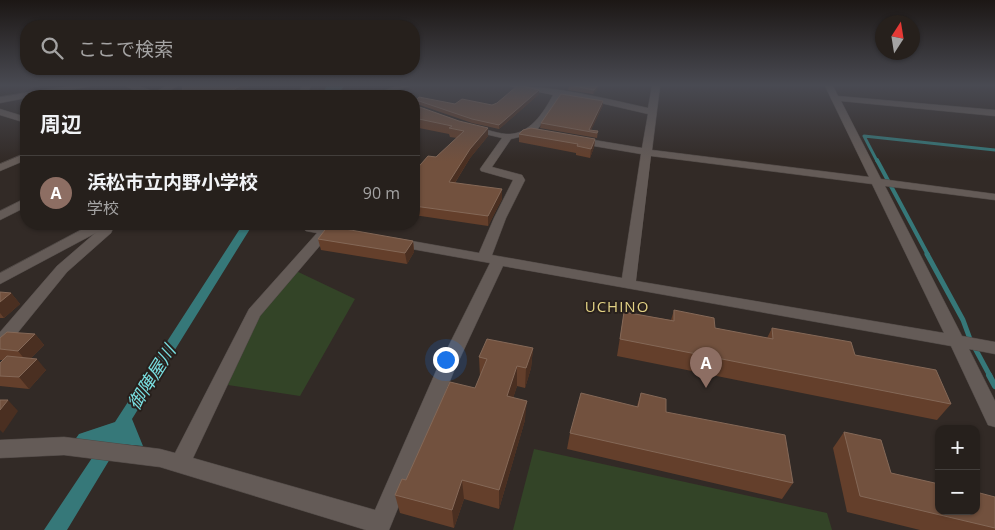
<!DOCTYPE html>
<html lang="ja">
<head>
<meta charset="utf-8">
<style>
  :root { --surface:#26201c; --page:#2e2825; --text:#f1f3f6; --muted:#a4a3a3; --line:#423e3b; --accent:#1a73e8 }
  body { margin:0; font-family:"Open Sans","Noto Sans JP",sans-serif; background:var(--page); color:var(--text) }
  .controls { position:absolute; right:15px; bottom:15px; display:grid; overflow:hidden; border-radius:10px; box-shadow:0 1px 4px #0004 }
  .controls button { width:45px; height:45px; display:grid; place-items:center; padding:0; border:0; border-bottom:1px solid var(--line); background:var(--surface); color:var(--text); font:25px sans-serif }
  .compass { position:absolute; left:875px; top:15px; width:45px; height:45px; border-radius:50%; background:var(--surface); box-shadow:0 1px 4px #0004; rotate:12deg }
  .you { position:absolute; left:445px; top:359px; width:18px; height:18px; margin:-12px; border:4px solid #fff; border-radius:50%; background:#1a73e8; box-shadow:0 0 0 8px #1a73e833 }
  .badge { display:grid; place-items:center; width:32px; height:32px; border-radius:50%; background:var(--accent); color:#fff; font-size:16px; font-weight:700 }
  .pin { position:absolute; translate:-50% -41px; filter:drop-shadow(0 1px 2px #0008) }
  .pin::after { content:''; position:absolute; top:26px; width:18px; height:15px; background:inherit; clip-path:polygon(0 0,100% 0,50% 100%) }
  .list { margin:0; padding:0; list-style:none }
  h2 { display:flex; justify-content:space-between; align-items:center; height:65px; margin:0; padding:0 20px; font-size:21px }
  h2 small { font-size:16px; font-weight:400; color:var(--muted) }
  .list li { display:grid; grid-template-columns:32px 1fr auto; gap:15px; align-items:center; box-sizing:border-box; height:75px; padding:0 20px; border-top:1px solid var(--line) }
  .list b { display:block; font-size:19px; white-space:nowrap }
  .list p { margin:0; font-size:16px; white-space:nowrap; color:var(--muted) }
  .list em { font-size:16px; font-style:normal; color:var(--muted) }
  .icon { flex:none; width:28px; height:28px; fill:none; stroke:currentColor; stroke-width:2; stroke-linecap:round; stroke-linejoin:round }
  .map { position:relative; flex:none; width:995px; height:530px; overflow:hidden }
  .search { position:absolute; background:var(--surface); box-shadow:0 1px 4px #0004; left:20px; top:20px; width:400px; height:55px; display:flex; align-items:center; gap:12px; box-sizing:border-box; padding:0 18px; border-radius:20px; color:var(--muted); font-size:19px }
  .panel { position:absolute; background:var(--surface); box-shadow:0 1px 4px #0004; left:20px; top:90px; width:400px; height:140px; border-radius:20px }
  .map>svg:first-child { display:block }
</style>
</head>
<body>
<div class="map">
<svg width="995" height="530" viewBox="0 0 995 530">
  <rect width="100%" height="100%" fill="#322a26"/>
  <path fill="#334427" d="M292,269L355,299L300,396L228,385L252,317Z
    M534,449L827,513L832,530H513Z"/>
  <path fill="#367879" d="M243,224H253L132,419L143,446L119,444L67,530H44L102,443L74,441L79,434L115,422Z"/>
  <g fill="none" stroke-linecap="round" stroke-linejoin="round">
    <path stroke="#367879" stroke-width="3" d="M877,161L864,136L995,150"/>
    <path stroke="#367879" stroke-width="4" d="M877,160L928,255"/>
    <path stroke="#367879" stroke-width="5" d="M927,254L963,320L970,339L990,376"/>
    <path stroke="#367879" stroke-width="6" d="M989,375L995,386"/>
    <path fill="#367879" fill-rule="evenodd" d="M327,86H344L337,96H321Z"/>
    <g stroke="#4f4845" stroke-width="1">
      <path id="street" d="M69,86H91L39,96H26V98L0,103V97Z
        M126,86H139L155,92L166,86H177C160,99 143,97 126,86Z
        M396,86H409L383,96H371Z
        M509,86C556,86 603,98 648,108L652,86H660L652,150L869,177L825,86H833L838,96L995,110V116L841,101L881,179L995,194V200L885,186L962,336L995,342V354L969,349L995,401V427L988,425L951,346L503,266L454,371L389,530H366L160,467L64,455L0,458V440L64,437L160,449L175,453L249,309L317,233L306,231L298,224H312L347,230L348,233L342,237L329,235L260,316L193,458L375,510L436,371L490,263L395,246L388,242L395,238L479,253L494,218L513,180L481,171L480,169L502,138L468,130L466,128L471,125C482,128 495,133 506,134C529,136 544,112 553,95ZM560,96L592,101L648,114L642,148L576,137L571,140L576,143L641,154L622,278L492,255L506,218L525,180L522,175L492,167L511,139L531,134L541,135V131L537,130L555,106ZM651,156L872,184L944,333L636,281Z
        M26,153V160L0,171V164Z
        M22,200H26V207L0,220V211Z
        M103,224H115L111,233L67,272L6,347L0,349V332L57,266L101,228Z"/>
    </g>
    <g stroke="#4f4845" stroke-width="1">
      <path id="secondary" d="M302,86H311L306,96H298Z
        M0,109L26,117V123L0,115Z
        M92,224H109L107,227L0,284V273Z"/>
    </g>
    <use href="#street" fill="#645b57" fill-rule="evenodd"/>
    <use href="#secondary" fill="#645b57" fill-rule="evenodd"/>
  </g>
  <path fill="#643f2b" d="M569,86H600L593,94L568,90Z
    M539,90V94L499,129L472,123L417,104L416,100L455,104L492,105Z
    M414,105L488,136L470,158L455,183L502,199L488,226L414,215V172L436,157L457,138L450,137L449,134L414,127Z
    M603,105L591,130L598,131L597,138L540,128L541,123Z
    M519,134L595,139L594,147L590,158L576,155V153L519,142Z
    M318,239L413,241L414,252L407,264L321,250Z
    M0,292L11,293L20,304L4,318H0Z
    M674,310L715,328L767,338L772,328L855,355L951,404L937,420L617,356L624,312L671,320Z
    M35,334L44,345L31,358L46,370L29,389L0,386V363L3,360H0V338Z
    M533,348L531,368L525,388L517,386L513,398L525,420L499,509L464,499L454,528L400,513L395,495L475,388L480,377L479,357Z
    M641,393L666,412L793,483L782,499L567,449L570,433L637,406Z
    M844,432L891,473L995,497V530H920L847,512L833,448Z"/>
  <path fill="#4a2f21" d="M240,86H249L230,96H222Z
    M597,86H600L593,94L594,90Z
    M539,90V94L499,129V125Z
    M603,101V105L590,132L589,130Z
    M488,128V136L470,158L449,192V182L470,149Z
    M595,139L594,147L590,158L591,149Z
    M502,189V199L488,226V216Z
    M413,241L414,252L407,264L405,253Z
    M11,293L20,304L4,318L0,313V302Z
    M35,334L44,345L27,362L18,351Z
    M533,348L531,368L525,388L526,368Z
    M37,359L46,370L29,389L19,377Z
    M517,366V386L507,416V396Z
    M8,400L18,411L3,433L0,430V410Z
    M527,401L525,420L499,509V490Z
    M462,480L464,499L454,528L452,510Z"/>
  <path fill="#72513e" stroke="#846857" d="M183,86H240L222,96H225H148L153,94L182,95Z
    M517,86H522L539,90L499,125L472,119L416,100L419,97L455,104L462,99L492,105L497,103Z
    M574,86H597L594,90Z
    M561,94L603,101L589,130L598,131L597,133L541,123Z
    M414,105L459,121L488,128L470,149L449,182L502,189L488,216L414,206V172L428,156L436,157L464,131L449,128L452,126L414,118Z
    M531,128L595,139L591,149L577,146L578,144L519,134L523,130Z
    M328,226L413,241L405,253L318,239Z
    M0,292L11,293L0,302Z
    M674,310L714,318L715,328L773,339L772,328L851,342L855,355L936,370L951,404L620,339L624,312L674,321Z
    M7,332L35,334L18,351L0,349V338Z
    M487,339L533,348L526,368L517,366L507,396L527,401L499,490L462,480L452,510L395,495L402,479L406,480L450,382L475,388L487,359L479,357Z
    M7,356L37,359L19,377L0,376V363Z
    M581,393L638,407L641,393L666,399V412L785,435L793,483L570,433Z
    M0,400H8L0,410Z
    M844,432L881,440L891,473L939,484V511H976V492L995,497V528L860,496Z"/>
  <linearGradient id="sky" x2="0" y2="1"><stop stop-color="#1c1715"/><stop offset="0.53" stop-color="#494a52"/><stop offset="1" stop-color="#494a52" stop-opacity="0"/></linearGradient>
  <rect width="995" height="161" fill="url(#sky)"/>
  <g text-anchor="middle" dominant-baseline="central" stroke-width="4" stroke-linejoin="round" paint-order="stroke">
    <g font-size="15" letter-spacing="1" fill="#e2d184" stroke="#28201c">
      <text x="617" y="306">UCHINO</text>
    </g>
    <g font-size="18" font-style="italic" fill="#79e0e2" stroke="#28201c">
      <text transform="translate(151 377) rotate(-58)">御陣屋川</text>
    </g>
  </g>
</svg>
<div class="controls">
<button>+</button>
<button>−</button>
</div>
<svg class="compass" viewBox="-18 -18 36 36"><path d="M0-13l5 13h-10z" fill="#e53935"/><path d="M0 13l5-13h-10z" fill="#a4a3a3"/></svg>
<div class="you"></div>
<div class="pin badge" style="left:706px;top:388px;background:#8d6e63">A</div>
<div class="search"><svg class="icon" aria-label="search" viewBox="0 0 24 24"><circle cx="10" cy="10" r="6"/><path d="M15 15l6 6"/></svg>ここで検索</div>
<section class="panel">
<h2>周辺<small></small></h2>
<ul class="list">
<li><span class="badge" style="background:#8d6e63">A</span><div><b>浜松市立内野小学校</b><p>学校</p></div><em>90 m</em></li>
</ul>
</section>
</div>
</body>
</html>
